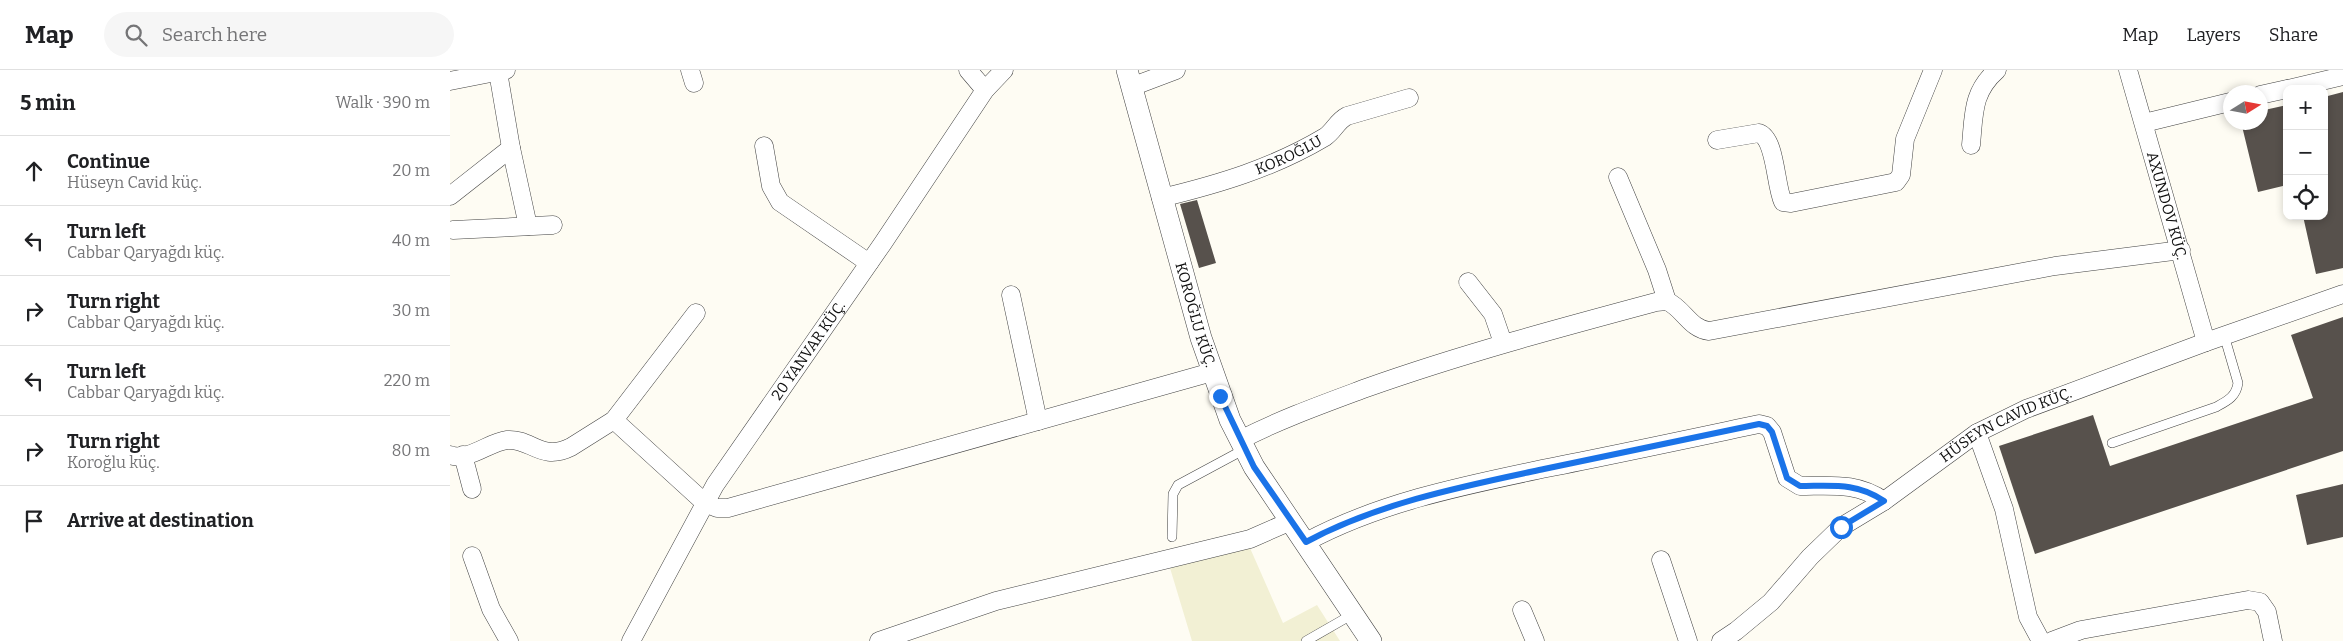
<!DOCTYPE html>
<html lang="en">
<head>
<meta charset="utf-8">
<style>
  :root { --surface:#fff; --page:#f6f6f6; --text:#202124; --muted:#757577; --line:#e0e0e0 }
  body { margin:0; font-family:Bitter,serif; background:var(--page); color:var(--text) }
  .controls { position:absolute; right:15px; top:15px; display:grid; overflow:hidden; border-radius:10px; box-shadow:0 2px 8px #0003 }
  .controls button { width:45px; height:45px; display:grid; place-items:center; padding:0; border:0; border-bottom:1px solid var(--line); background:var(--surface); color:var(--text); font:25px sans-serif }
  .compass { position:absolute; left:1773px; top:15px; width:45px; height:45px; border-radius:50%; background:var(--surface); box-shadow:0 2px 8px #0003; rotate:79deg }
  .stop { position:absolute; width:15px; height:15px; margin:-11px; border:4px solid #1a73e8; border-radius:50%; background:#fff }
  .stop.end { background:#1a73e8; border-color:#fff; box-shadow:0 1px 5px #0008 }
  .list { margin:0; padding:0; list-style:none }
  h2 { display:flex; justify-content:space-between; align-items:center; height:65px; margin:0; padding:0 20px; font-size:21px }
  h2 small { font-size:16px; font-weight:400; color:var(--muted) }
  .list li { display:grid; grid-template-columns:32px 1fr auto; gap:15px; align-items:center; box-sizing:border-box; height:70px; padding:0 20px; border-top:1px solid var(--line) }
  .list b { display:block; font-size:19px; white-space:nowrap }
  .list p { margin:0; font-size:16px; white-space:nowrap; color:var(--muted) }
  .list em { font-size:16px; font-style:normal; color:var(--muted) }
  .icon { flex:none; width:28px; height:28px; fill:none; stroke:currentColor; stroke-width:2; stroke-linecap:round; stroke-linejoin:round }
  .map { position:relative; flex:none; width:1893px; height:571px; overflow:hidden }
  header { display:flex; align-items:center; gap:30px; box-sizing:border-box; height:70px; padding:0 25px; background:var(--surface); border-bottom:1px solid var(--line) }
  header strong { font-size:24px }
  nav { display:flex; gap:28px; margin-inline-start:auto; font-size:18px }
  .search { width:350px; height:45px; background:var(--page); display:flex; align-items:center; gap:12px; box-sizing:border-box; padding:0 18px; border-radius:28px; color:var(--muted); font-size:19px }
  main { display:flex }
  aside { flex:1; background:var(--surface) }
  .map>svg:first-child { display:block }
</style>
</head>
<body>
<header>
<strong>Map</strong>
<div class="search"><svg class="icon" aria-label="search" viewBox="0 0 24 24"><circle cx="10" cy="10" r="6"/><path d="M15 15l6 6"/></svg>Search here</div>
<nav><a>Map</a><a>Layers</a><a>Share</a></nav>
</header>
<main>
<aside>
<h2>5 min<small>Walk · 390 m</small></h2>
<ul class="list">
<li><svg class="icon" aria-label="ahead" viewBox="0 0 24 24"><path d="M12 20V5M6 11l6-6 6 6"/></svg><div><b>Continue</b><p>Hüseyn Cavid küç.</p></div><em>20 m</em></li>
<li><svg class="icon" aria-label="left" viewBox="0 0 24 24"><path d="M17 20v-9H6M10 6l-5 5 5 5"/></svg><div><b>Turn left</b><p>Cabbar Qaryağdı küç.</p></div><em>40 m</em></li>
<li><svg class="icon" aria-label="right" viewBox="0 0 24 24"><path d="M7 20v-9h11M14 6l5 5-5 5"/></svg><div><b>Turn right</b><p>Cabbar Qaryağdı küç.</p></div><em>30 m</em></li>
<li><svg class="icon" aria-label="left" viewBox="0 0 24 24"><path d="M17 20v-9H6M10 6l-5 5 5 5"/></svg><div><b>Turn left</b><p>Cabbar Qaryağdı küç.</p></div><em>220 m</em></li>
<li><svg class="icon" aria-label="right" viewBox="0 0 24 24"><path d="M7 20v-9h11M14 6l5 5-5 5"/></svg><div><b>Turn right</b><p>Koroğlu küç.</p></div><em>80 m</em></li>
<li><svg class="icon" aria-label="arrive" viewBox="0 0 24 24"><path d="M6 21V4h12l-3 4 3 4H6"/></svg><div><b>Arrive at destination</b></div></li>
</ul>
</aside>
<div class="map">
<svg width="1893" height="571" viewBox="0 0 1893 571">
  <rect width="100%" height="100%" fill="#fefcf3"/>
  <path fill="#f2f0d4" d="M800,478L833,553L867,535L890,571H742L720,498Z"/>
  <path fill="#57514c" d="M1893,22V198L1866,204L1853,146H1874V27Z
    M1837,35V115L1808,122L1791,52H1810V41Z
    M747,130L766,193L749,198L730,134Z
    M1893,247V381L1585,484L1549,376L1643,345L1660,396L1863,328L1841,265Z
    M1893,414V467L1857,475L1846,425Z"/>
  <g fill="none" stroke-linecap="round" stroke-linejoin="round">
    <g stroke="#424242" stroke-width="10">
      <path id="service" d="M1662,373L1766,337C1777,331 1786,327 1788,313L1774,265
        M722,467L723,424L728,415L795,379
        M856,571L903,544"/>
    </g>
    <g stroke="#424242" stroke-width="19">
      <g id="minor">
        <path d="M240,0L244,13"/>
        <path d="M518,0L535,20"/>
        <path id="s1" d="M1678,0L1756,272"/>
        <path d="M48,2L61,78L78,156"/>
        <path d="M0,11L56,0"/>
        <path d="M681,17L726,0"/>
        <path d="M1838,19L1893,6"/>
        <path d="M1810,25L1837,19"/>
        <path d="M1694,53L1780,32"/>
        <path d="M1267,70L1309,63C1326,69 1325,115 1333,132L1341,133L1446,112L1451,105L1455,69L1483,0"/>
        <path d="M1521,75C1524,44 1522,22 1547,0"/>
        <path d="M314,76L321,116L330,132L419,193"/>
        <path d="M1168,107L1207,200L1217,231C1234,239 1240,259 1259,261L1605,196L1731,180"/>
        <path d="M0,126L61,78"/>
        <path id="s2" d="M711,128C769,114 823,98 875,67C884,61 887,51 897,46L959,28"/>
        <path d="M3,160L103,155"/>
        <path d="M1018,212L1043,244L1053,273"/>
        <path d="M561,225L588,351"/>
        <path d="M164,350L255,433L267,438H278L762,302"/>
        <path d="M1527,363L1554,439L1578,547L1591,571"/>
        <path d="M790,370C831,349 873,334 916,318C1012,284 1109,258 1206,232L1217,231"/>
        <path d="M0,385C18,392 39,372 57,370C81,368 91,392 121,377L164,350L246,243"/>
        <path d="M13,385L22,419"/>
        <path d="M856,472C930,432 1016,415 1097,398C1168,384 1238,369 1309,354L1317,356L1322,362L1337,408L1350,416C1381,416 1407,412 1434,431"/>
        <path d="M22,486L41,539L59,571"/>
        <path d="M1211,490L1238,571"/>
        <path d="M1072,540L1085,571"/>
        <path id="s3" d="M181,571L265,415L433,173L535,20L554,0"/>
        <path d="M429,571L546,531L800,469L841,451"/>
        <path id="s4" d="M1271,571L1286,561L1321,532L1360,487L1391,457L1434,431L1527,363L1576,339L1756,272L1893,224"/>
        <path d="M1602,571L1631,560L1798,530L1810,532L1817,542L1823,571"/>
      </g>
    </g>
    <g stroke="#424242" stroke-width="22">
      <g id="tertiary">
        <path id="s5" d="M677,0L751,268L780,350L804,397L921,571"/>
      </g>
    </g>
    <use href="#service" stroke="#fff" stroke-width="9"/>
    <use href="#minor" stroke="#fff" stroke-width="18"/>
    <use href="#tertiary" stroke="#fff" stroke-width="21"/>
  </g>
  <g fill="none" stroke-linecap="round" stroke-linejoin="round">
    <path stroke="#1a73e8" stroke-width="6" d="M770,326L804,397L856,472C928,433 1014,416 1094,399C1165,384 1237,369 1309,354L1317,356L1322,362L1337,408L1350,416C1381,416 1407,412 1434,431L1391,457"/>
  </g>
  <g text-anchor="middle" dominant-baseline="central" stroke-width="5" stroke-linejoin="round" paint-order="stroke">
    <g font-size="15" fill="#0f0f0f" stroke="#fff">
      <text stroke="none"><textPath href="#s2" startOffset="135">KOROĞLU</textPath></text>
      <text stroke="none"><textPath href="#s1" startOffset="141">AXUNDOV KÜÇ.</textPath></text>
      <text stroke="none"><textPath href="#s5" startOffset="254">KOROĞLU KÜÇ.</textPath></text>
      <text stroke="none"><textPath href="#s3" startOffset="341">20 YANVAR KÜÇ.</textPath></text>
      <text stroke="none"><textPath href="#s4" startOffset="361">HÜSEYN CAVID KÜÇ.</textPath></text>
    </g>
  </g>
</svg>
<div class="controls">
<button>+</button>
<button>−</button>
<button><svg class="icon" aria-label="locate" viewBox="0 0 24 24"><circle cx="12" cy="12" r="6"/><path d="M12 2v4M12 18v4M2 12h4M18 12h4"/></svg></button>
</div>
<svg class="compass" viewBox="-18 -18 36 36"><path d="M0-13l5 13h-10z" fill="#e53935"/><path d="M0 13l5-13h-10z" fill="#757577"/></svg>
<div class="stop" style="left:1391px;top:457px"></div>
<div class="stop end" style="left:770px;top:326px"></div>
</div>
</main>
</body>
</html>
